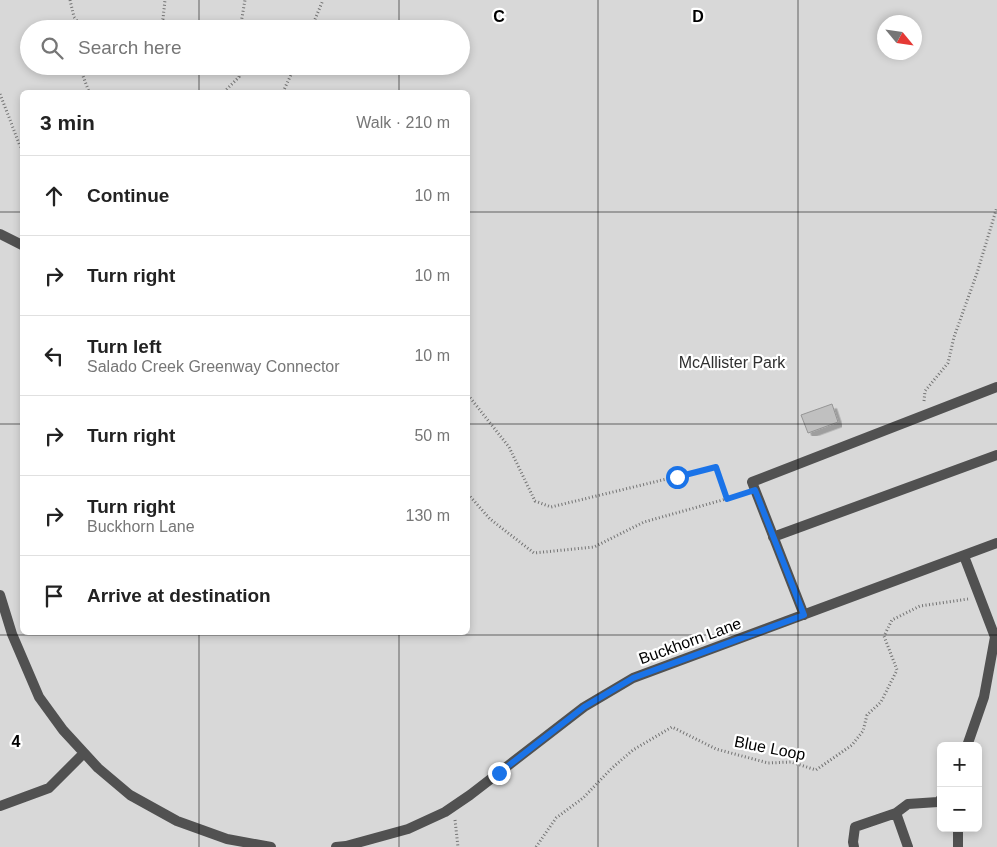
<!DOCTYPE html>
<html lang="en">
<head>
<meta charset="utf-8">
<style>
  :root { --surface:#fff; --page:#f6f6f6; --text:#222; --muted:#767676; --line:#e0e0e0 }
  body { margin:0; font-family:Helvetica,sans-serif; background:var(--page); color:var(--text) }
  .controls { position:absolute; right:15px; bottom:15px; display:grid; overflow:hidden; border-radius:8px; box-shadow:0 2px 8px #0003 }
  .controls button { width:45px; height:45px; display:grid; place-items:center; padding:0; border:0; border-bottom:1px solid var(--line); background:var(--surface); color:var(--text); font:25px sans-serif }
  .compass { position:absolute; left:877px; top:15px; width:45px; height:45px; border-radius:50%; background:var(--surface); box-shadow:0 2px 8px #0003; rotate:119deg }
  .stop { position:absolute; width:15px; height:15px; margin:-11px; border:4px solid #1a73e8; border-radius:50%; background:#fff }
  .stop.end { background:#1a73e8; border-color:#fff; box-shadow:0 1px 5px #0008 }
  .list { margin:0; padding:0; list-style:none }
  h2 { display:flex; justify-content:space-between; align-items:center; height:65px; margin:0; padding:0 20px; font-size:21px }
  h2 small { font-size:16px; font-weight:400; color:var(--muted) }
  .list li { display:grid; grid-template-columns:32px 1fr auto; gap:15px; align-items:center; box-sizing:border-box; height:80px; padding:0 20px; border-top:1px solid var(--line) }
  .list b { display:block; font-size:19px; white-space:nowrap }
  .list p { margin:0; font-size:16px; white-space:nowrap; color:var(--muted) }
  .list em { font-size:16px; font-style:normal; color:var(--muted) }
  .icon { flex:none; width:28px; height:28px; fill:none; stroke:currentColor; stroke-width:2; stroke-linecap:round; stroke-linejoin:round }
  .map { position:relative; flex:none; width:997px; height:847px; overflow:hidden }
  .search { position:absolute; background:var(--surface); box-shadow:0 2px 8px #0003; left:20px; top:20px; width:450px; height:55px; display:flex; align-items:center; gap:12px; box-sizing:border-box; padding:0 18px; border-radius:28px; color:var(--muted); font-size:19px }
  .panel { position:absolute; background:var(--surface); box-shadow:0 2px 8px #0003; left:20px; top:90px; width:450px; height:545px; border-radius:8px }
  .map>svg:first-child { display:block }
</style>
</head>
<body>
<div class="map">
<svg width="997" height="847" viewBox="0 0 997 847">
  <defs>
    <filter id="shadow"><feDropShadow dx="4.5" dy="4.5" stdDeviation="0" flood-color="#0004"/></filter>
  </defs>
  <rect width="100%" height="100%" fill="#fff"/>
  <path fill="#d8d8d8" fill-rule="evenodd" d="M0,0H997V847H0ZM884,22H914V52H884ZM29,29H461V66H29ZM22,92H468V632H22ZM941,746H978V828H941Z"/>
  <path fill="#c0c0c0" stroke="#959595" filter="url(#shadow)" d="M832,404L838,422L808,433L801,415Z"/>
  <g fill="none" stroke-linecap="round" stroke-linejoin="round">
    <path stroke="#737373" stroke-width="3" stroke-dasharray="1 2.5" stroke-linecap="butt" d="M70,0L74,17L83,29
      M80,23L88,29
      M158,29L163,19L165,0
      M240,29L245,0
      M311,29L323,0
      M85,66L83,76L89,92
      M224,92L239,77L240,66
      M283,92L295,66
      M0,94L20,146L22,148
      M468,395L509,447L535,501L551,507L716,467L727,499
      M924,401L925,391L948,363L954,337L977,273L997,207
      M468,494L490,519L534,553L594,547L644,522L744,494
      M455,820L458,847
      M536,847L556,818L583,798L612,768L633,750L672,727L716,749L768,763L791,762L816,770L852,745L863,731L867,715L881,702L897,670L884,636L892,620L920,606L968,599"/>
    <path stroke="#515151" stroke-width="10" d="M0,234L22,245
      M773,537L997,455
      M964,556L995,637L984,697L967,746
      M0,595L12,634L39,697L63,730L98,768L130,795L177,821L227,839L271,847
      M804,615L752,482L997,387
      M0,806L49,788L84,753
      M896,813L908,847
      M958,828V847
      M336,847L346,846L408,829L445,812L470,795L584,707L633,678L997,543
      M854,847L853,842L855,827L896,813L908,804L938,802L941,799"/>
  </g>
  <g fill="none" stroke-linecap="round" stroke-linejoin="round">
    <path stroke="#1a73e8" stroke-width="6" d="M499,773L584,707L633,678L804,615L755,490L727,499L716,467L677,477"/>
  </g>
  <path fill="none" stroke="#000" stroke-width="1" stroke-opacity="0.55" d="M199,0V29M399,0V29M598,0V847M798,0V847M199,66V92M399,66V92M0,212H22M468,212H997M0,424H22M468,424H997M199,632V847M399,632V847M0,635H997"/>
  <g text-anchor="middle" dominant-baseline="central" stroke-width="4.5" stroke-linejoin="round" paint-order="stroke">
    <g font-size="16" fill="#2f2f2f" stroke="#fff">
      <text x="732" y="362">McAllister Park</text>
    </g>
    <g font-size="16" fill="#000" stroke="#fff">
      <text transform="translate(690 641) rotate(-20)">Buckhorn Lane</text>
      <text transform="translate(770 748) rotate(11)">Blue Loop</text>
    </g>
  </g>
  <g font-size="16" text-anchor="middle" font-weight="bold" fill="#000" stroke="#fff" stroke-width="4.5" stroke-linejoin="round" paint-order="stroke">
    <text x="499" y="22">C</text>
    <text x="698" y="22">D</text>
    <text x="16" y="747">4</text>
  </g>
</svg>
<div class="controls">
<button>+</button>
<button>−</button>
</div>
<svg class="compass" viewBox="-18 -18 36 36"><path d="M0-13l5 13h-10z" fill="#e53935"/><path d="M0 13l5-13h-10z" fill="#767676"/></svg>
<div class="stop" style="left:677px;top:477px"></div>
<div class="stop end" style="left:499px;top:773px"></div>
<div class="search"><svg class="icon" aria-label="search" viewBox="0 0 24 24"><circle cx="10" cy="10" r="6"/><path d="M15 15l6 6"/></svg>Search here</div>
<section class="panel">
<h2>3 min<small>Walk · 210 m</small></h2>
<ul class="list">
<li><svg class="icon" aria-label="ahead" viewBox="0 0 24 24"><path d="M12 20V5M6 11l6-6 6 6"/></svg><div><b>Continue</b></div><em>10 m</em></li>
<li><svg class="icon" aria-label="right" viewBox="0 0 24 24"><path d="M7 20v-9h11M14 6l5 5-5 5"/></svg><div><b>Turn right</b></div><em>10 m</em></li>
<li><svg class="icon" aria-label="left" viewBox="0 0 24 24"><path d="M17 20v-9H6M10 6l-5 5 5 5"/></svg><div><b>Turn left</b><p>Salado Creek Greenway Connector</p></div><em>10 m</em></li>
<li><svg class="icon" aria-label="right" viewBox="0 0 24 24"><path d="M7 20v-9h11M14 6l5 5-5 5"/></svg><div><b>Turn right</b></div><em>50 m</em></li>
<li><svg class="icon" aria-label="right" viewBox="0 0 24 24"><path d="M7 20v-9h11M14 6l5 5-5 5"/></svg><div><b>Turn right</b><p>Buckhorn Lane</p></div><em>130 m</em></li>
<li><svg class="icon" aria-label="arrive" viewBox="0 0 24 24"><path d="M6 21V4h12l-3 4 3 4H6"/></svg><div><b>Arrive at destination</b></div></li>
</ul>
</section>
</div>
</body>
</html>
